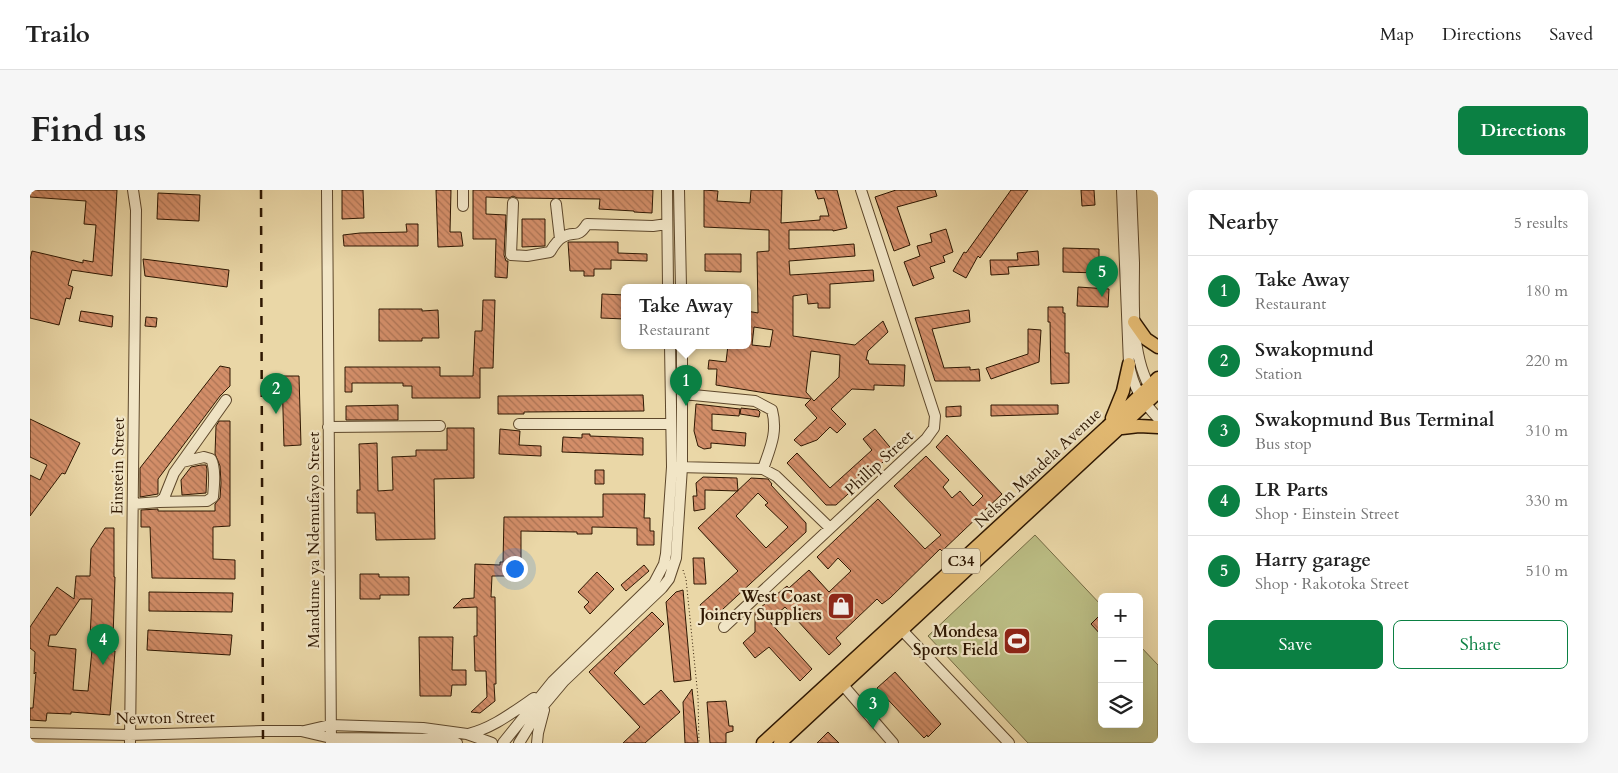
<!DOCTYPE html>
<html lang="en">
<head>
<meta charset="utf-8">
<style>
  :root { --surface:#fff; --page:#f6f6f6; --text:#222; --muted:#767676; --line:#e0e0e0; --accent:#0b8043 }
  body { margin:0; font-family:Cardo,serif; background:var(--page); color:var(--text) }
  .controls { position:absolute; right:15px; bottom:15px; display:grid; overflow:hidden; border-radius:8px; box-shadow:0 5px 20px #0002 }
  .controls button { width:45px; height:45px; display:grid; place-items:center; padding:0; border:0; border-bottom:1px solid var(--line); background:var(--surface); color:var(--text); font:25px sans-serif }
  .you { position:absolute; left:484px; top:378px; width:18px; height:18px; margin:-12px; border:4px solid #fff; border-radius:50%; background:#1a73e8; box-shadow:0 0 0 8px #1a73e833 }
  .badge { display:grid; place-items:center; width:32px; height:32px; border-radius:50%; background:var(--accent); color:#fff; font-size:16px; font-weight:700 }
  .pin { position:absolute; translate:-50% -41px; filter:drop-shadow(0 1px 2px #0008) }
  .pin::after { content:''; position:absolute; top:26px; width:18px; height:15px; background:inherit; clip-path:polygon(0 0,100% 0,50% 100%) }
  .popup { position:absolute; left:591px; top:94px; width:130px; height:65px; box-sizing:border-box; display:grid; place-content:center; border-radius:8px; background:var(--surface); filter:drop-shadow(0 1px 4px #0005); font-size:16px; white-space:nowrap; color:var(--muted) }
  .popup b { font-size:19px; color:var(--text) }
  .popup::after { content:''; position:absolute; left:50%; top:100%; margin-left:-10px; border:10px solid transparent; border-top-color:var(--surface) }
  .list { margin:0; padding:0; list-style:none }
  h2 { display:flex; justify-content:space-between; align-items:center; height:65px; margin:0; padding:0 20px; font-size:21px }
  h2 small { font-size:16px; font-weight:400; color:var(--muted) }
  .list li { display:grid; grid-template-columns:32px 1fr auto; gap:15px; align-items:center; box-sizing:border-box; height:70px; padding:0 20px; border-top:1px solid var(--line) }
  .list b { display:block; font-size:19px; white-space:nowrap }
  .list p { margin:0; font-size:16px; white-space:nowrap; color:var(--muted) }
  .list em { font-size:16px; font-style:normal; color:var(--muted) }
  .actions { display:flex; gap:10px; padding:15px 20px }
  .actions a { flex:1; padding:11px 0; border:1px solid var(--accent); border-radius:8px; text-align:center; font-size:18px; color:var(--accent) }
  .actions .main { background:var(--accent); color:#fff }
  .icon { flex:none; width:28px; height:28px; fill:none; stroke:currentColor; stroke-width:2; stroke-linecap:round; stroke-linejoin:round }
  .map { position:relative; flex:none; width:1128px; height:553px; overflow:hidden; border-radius:8px }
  header { display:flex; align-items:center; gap:30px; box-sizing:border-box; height:70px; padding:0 25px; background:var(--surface); border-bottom:1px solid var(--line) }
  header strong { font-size:24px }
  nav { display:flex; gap:28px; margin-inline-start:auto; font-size:18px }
  .intro { display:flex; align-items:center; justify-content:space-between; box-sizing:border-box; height:120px; padding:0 30px }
  h1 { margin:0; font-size:35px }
  .button { padding:12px 22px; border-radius:8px; background:var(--accent); color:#fff; font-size:18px; font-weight:700 }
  main { display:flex; gap:30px; padding:0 30px }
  aside { flex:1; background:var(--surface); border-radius:8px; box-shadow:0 5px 20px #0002 }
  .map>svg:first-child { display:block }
</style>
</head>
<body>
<header>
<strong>Trailo</strong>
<nav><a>Map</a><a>Directions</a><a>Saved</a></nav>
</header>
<div class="intro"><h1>Find us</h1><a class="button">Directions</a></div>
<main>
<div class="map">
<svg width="1128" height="553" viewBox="0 0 1128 553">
  <defs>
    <pattern id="building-back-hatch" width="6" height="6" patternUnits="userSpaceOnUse" patternTransform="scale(1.25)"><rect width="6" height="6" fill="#d38e69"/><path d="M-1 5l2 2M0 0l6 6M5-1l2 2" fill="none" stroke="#ac7354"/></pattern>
  </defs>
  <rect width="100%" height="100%" fill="#ead7a7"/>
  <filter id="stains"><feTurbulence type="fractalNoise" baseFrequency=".004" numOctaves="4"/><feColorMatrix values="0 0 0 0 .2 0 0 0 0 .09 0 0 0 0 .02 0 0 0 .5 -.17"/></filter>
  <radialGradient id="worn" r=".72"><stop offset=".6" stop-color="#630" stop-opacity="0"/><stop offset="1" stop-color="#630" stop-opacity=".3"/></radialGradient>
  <path fill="#bbbd84" stroke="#746a43" d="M1005,345L1072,416V534H1109V455L1128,475V553H998L898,446Z"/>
  <path fill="url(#building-back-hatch)" stroke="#2e1702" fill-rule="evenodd" d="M0,0H87L82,86L42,80L38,95L43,97L40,109L36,108L29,135L0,128V70L2,61L53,73V70L63,72L66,35L54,34L56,11L0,7Z
    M312,0H333L334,28L312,29Z
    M406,0H421L420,42H431L433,56L408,57Z
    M443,0H623L622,23L604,22V21L569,19L570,9L487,8L483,6L479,8L456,7V24L476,25L474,65L476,71H478L477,88L465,87L466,49H443Z
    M674,0L688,1L687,11L720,13L721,0H752L751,33L790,30V26H799L794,8L788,9L785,0H807L817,38L803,41V40H759V59L824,54L825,66L759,71L760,85L843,80L844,91L800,94V118H788V113L778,114L777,104L763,106V146L825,155L853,131L858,142L838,161L836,170H838L839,174L875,175L874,196L844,195V200L822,199L801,219L816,234L807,243L800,237L787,250L771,256L764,250L787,228L775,215L781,209L742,204L686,195L687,179H678L679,170L696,172L698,155H717V121L728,123L727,62L739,61V40L674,37ZM724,137L743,140L740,157L722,155ZM781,161L810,165L809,187L784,211L776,202Z
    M866,0H905L907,6L867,17L880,55L864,61L845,7Z
    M981,0H998L950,68L948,66L936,88L923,81L934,62L936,63Z
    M1051,0H1064L1065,15L1052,16Z
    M128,3L170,5L169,31L127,29Z
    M492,29H515V56L492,57Z
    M376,34H388V56H314L313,45L330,43L377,42Z
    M916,39L923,62L913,66L915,72L900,77L904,88L883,96L874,72L890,66L887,56L902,52L900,44Z
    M538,52H588V63L617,64V71L581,70V79H564V86H554V81H540Z
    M1033,58L1069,59V83L1033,82Z
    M1008,61L1009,75L978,77L979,84L961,85L960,70H988L987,63Z
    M675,64H711V82L675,81Z
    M113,69L199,80L197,97L115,86Z
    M1048,97L1079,99L1078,117L1047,116Z
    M572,104L595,105V129L571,128Z
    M453,110H465L463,178H450V208H382V196H373V193H322V202H315V177H410V186H443L445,141H452Z
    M1018,117H1033V123H1035V163H1039V193L1021,194L1020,132H1018Z
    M349,119H392V121L408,120L409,148H392V151H349Z
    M939,120L940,132L902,139L914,178L940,177V180L949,179L950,191H905L885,128Z
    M51,121L83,126L82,137L49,131Z
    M116,127L127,128L126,137L115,136Z
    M998,139L1011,140L1009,172L961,189L956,178L998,164Z
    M190,176L200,178V196L190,206L128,289V304L110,307V278Z
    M252,186H269L271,255L254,256Z
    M613,205L614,221L494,222V224H468V206Z
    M666,214L710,219L709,226L682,224V240L716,243L715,256L681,253V258L674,259L668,256L664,241Z
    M368,215V230H316V216Z
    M961,215H1028V224L961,226Z
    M931,216V226L916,227V217Z
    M711,218L728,220L730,222L729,227L710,224Z
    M0,229L50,253L35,284L32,283L0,326V285L10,290L17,275L0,267Z
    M189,231H200V336L183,337V369L205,370V389L122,388L120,337H111V320L128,319V321H185V314L190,308L191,293L190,276L185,264L186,236Z
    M417,238H444V288L404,289L405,349L346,350L345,323H327V300H330L329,254L347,253L348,301L363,300L362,267L386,266V260H417Z
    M470,239L490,241L489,255L511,256V266L469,264Z
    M845,239L864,262L806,315H796L757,273L767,263L800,298L842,260L833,249Z
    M552,244H560V246L613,248V265L532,262L533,247L552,248Z
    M917,245L972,304L912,361L910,359L860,408L852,414L847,409L806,448L811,454L799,465L755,417L739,431L782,479L770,491L739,457L725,468L713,453L725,442V422L757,396L759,398L779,380L799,402L821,381L808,368L798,379L787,367L848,309L895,359L911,345L864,296L896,266L919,290L913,297L922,308L930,301L943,316L953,306L906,257Z
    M171,275H176L177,279L176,303L152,305L151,290L161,277Z
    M565,280H574V294H565Z
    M673,287L707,288L708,301L675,300V319L664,321L663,306H667L666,293Z
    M721,288L738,289L742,294L741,295L776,333V342L679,432L670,415L708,381L668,338ZM728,303L738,313L735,315L758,337L736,358L706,326Z
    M573,304H615L614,328H620V341H624V355H607V338L562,337V344H547V342L491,341V386H462L461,407H465L466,494H464L465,511L450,523L441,522L457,507L456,481H445L444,446H447V417L423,418L432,409L444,408L445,374L470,375V372H473L474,327H573Z
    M75,338H84V387H85L83,448L60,447L62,409H50L26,445H20L18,456L46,459L43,500L58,501L62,460L85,461L80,525L41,522V524L17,523L16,531L0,530V518H3L6,482L4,484L5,462L0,458V437L27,397L44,409L46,386H60L61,359Z
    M663,368H674L676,394H664Z
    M614,375L619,381L596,401L591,395Z
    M567,382L584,399L560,424L554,417L559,412L548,402Z
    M330,384H349V387H379V405H350V409H330Z
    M653,400L661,490L644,492L636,412L646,402Z
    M119,402L203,403L202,422L119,421Z
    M622,422L634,434L584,483L614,515L631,500L650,522L615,553H593L610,537L559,482Z
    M1068,427L1072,431V446L1061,434Z
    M118,440L202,445L200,465L117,460Z
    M389,447H423L422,480H436V495H422L421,506H390Z
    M865,482L911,534L898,547L897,545L894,548L847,498Z
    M662,499L668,553H655L653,512Z
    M696,511L699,536H703V541L696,543V553H680L677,512Z
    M798,542L809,553H787Z"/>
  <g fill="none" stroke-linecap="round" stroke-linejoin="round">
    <g stroke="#5d472b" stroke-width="12">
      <path id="minor" d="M297,0L301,553
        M637,0L638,97
        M649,0L651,97
        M1092,0L1099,174C1103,197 1112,211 1128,228
        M1101,0C1102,24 1103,49 1104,73C1104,113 1100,166 1122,201
        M483,13L481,65L497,66L520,62C523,57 527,50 533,47C544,40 547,50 557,34L623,36L637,34
        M526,14L530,49
        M433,16V0
        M653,204L725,211L742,220C748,243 740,258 733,279
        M489,234H641
        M298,237L410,236
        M647,277L733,279L746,286L800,338
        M129,312L177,311L183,307C184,296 186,279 181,269L174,267L152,272
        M103,314L129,312L134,308L144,283L196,210
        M868,436L979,553
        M694,437L896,249L904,238L905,226L831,0
        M812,494L863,553
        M274,541L300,535L393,538L437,544L462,553
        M0,543L100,545L233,541H271L301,548L413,549L427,553
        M438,544C463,538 483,522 504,508
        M100,553L106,20L103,0
        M473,553L523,491L624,393L634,374L636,364L642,277L640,155
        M489,553L508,522L534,491L632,398L639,389L646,368L652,277V155
        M507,553L508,543L514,520"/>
    </g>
    <g stroke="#2e1702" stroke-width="15">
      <path id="major" d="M1104,132L1116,149L1128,157
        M1082,228L1093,201L1099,174
        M1092,238L1109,236L1128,237
        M733,553L1077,237L1128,188
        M750,553L1128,202"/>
    </g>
    <path stroke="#2e1702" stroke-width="1" stroke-dasharray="1 2.5" stroke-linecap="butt" d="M653,380L656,389L668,507L669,553"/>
    <use href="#minor" stroke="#f1e5c6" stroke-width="10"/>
    <use href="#major" stroke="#e5bc74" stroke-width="12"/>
    <path stroke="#2e1702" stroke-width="2.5" stroke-dasharray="9 9" stroke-linecap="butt" d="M231,0L233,553"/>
  </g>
  <defs>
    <g id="shop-square" transform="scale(1.4375)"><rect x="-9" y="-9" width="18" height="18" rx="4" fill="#8f2418" stroke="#f1e5c6"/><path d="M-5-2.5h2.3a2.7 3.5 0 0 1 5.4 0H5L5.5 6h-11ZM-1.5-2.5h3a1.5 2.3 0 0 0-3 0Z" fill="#fff"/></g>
    <g id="stadium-square" transform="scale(1.4375)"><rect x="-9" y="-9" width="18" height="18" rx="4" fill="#8f2418" stroke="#f1e5c6"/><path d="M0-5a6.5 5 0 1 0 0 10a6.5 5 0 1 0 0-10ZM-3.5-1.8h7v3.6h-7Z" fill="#fff"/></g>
  </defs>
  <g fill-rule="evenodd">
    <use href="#shop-square" x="811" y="416"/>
    <use href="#stadium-square" x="987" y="451"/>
  </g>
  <g text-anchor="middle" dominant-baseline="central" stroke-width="4.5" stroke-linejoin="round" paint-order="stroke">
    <rect fill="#f1e5c6" stroke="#68553d" stroke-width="1" x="912" y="358.5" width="38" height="25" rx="4"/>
    <g font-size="15" font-weight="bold" fill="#2e1702">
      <text x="931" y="371">C34</text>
    </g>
    <g font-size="16" fill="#2e1702" stroke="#f1e5c6">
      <text transform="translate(849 273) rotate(-43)">Phillip Street</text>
      <text transform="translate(88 276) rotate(-89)">Einstein Street</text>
      <text transform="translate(1008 278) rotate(-43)">Nelson Mandela Avenue</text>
      <text transform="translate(284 350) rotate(-90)">Mandume ya Ndemufayo Street</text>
      <text transform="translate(135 528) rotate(-1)">Newton Street</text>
    </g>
    <g font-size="16" font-weight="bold" fill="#2e1702" stroke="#f1e5c6" text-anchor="end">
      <text x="792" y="407">West Coast<tspan x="792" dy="18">Joinery Suppliers</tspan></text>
      <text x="968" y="442">Mondesa<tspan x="968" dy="18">Sports Field</tspan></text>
    </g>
  </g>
  <rect width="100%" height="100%" filter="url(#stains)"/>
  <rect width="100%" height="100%" fill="url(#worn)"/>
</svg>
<div class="controls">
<button>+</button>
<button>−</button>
<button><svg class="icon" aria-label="layers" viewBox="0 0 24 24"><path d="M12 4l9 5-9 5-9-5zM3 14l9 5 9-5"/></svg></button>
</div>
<div class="you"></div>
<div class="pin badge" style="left:656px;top:216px">1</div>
<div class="popup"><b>Take Away</b>Restaurant</div>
<div class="pin badge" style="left:246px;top:224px">2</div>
<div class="pin badge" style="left:843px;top:539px">3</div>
<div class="pin badge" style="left:73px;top:475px">4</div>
<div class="pin badge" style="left:1072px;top:107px">5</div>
</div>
<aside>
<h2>Nearby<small>5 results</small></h2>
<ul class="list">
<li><span class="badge">1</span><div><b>Take Away</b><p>Restaurant</p></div><em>180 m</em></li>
<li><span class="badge">2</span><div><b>Swakopmund</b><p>Station</p></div><em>220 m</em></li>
<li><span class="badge">3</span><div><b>Swakopmund Bus Terminal</b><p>Bus stop</p></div><em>310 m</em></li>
<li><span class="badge">4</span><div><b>LR Parts</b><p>Shop · Einstein Street</p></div><em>330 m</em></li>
<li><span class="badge">5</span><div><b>Harry garage</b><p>Shop · Rakotoka Street</p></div><em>510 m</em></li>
</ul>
<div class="actions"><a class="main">Save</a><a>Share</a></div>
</aside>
</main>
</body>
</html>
